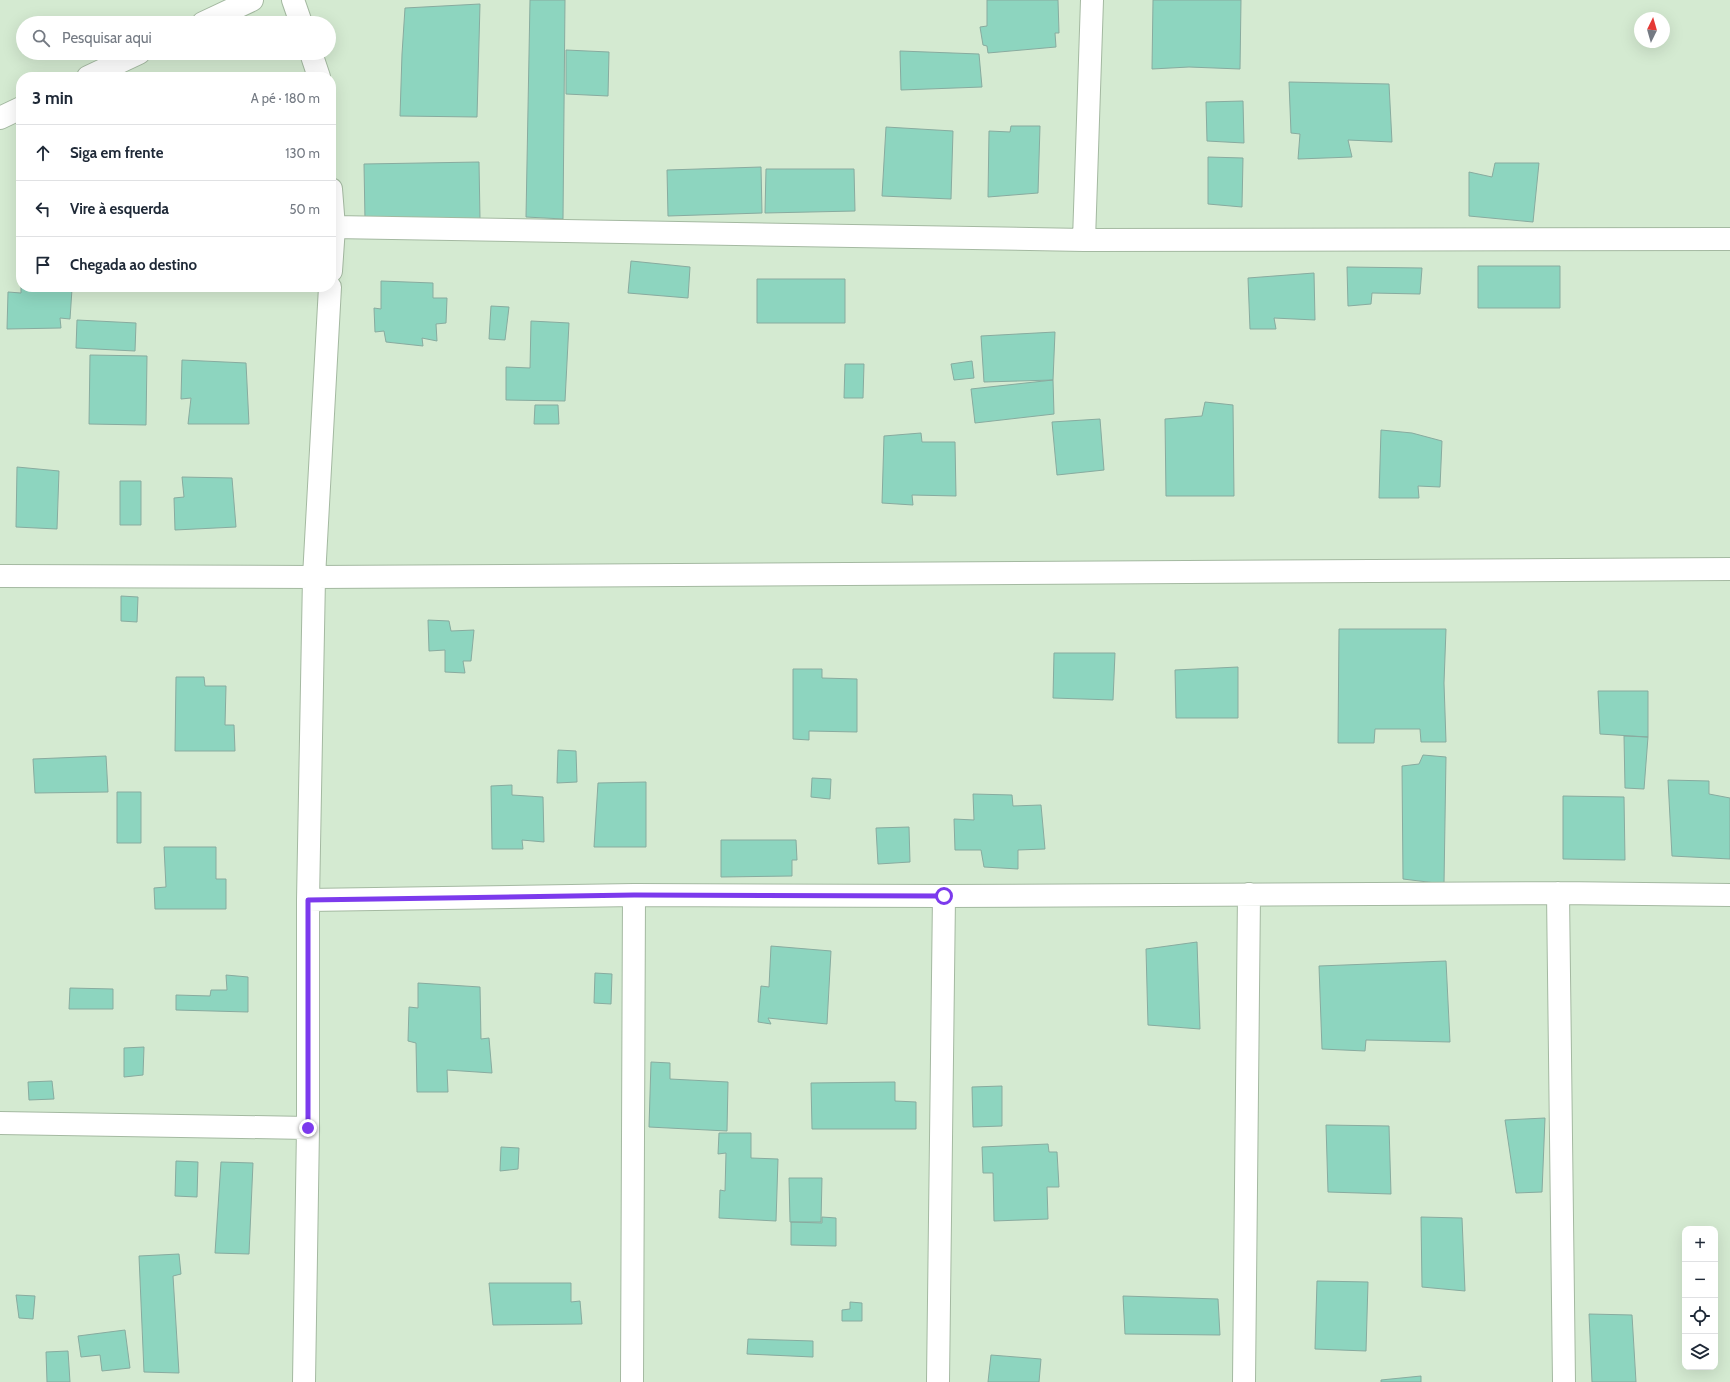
<!DOCTYPE html>
<html lang="pt">
<head>
<meta charset="utf-8">
<style>
  :root { --surface:#fff; --page:#f6f6f7; --text:#1f2937; --muted:#747a83; --line:#e0e1e3 }
  body { margin:0; font-family:Cabin,sans-serif; background:var(--page); color:var(--text) }
  .controls { position:absolute; right:12px; bottom:12px; display:grid; overflow:hidden; border-radius:8px; box-shadow:0 4px 16px #0002 }
  .controls button { width:36px; height:36px; display:grid; place-items:center; padding:0; border:0; border-bottom:1px solid var(--line); background:var(--surface); color:var(--text); font:20px sans-serif }
  .compass { position:absolute; left:1634px; top:12px; width:36px; height:36px; border-radius:50%; background:var(--surface); box-shadow:0 4px 16px #0002; rotate:5deg }
  .stop { position:absolute; width:12px; height:12px; margin:-9px; border:3px solid #7c3aed; border-radius:50%; background:#fff }
  .stop.end { background:#7c3aed; border-color:#fff; box-shadow:0 1px 4px #0008 }
  .list { margin:0; padding:0; list-style:none }
  h2 { display:flex; justify-content:space-between; align-items:center; height:52px; margin:0; padding:0 16px; font-size:17px }
  h2 small { font-size:13px; font-weight:400; color:var(--muted) }
  .list li { display:grid; grid-template-columns:26px 1fr auto; gap:12px; align-items:center; box-sizing:border-box; height:56px; padding:0 16px; border-top:1px solid var(--line) }
  .list b { display:block; font-size:15px; white-space:nowrap }
  .list em { font-size:13px; font-style:normal; color:var(--muted) }
  .icon { flex:none; width:22px; height:22px; fill:none; stroke:currentColor; stroke-width:2; stroke-linecap:round; stroke-linejoin:round }
  .map { position:relative; flex:none; width:1730px; height:1382px; overflow:hidden }
  .search { position:absolute; background:var(--surface); box-shadow:0 4px 16px #0002; left:16px; top:16px; width:320px; height:44px; display:flex; align-items:center; gap:10px; box-sizing:border-box; padding:0 14px; border-radius:22px; color:var(--muted); font-size:15px }
  .panel { position:absolute; background:var(--surface); box-shadow:0 4px 16px #0002; left:16px; top:72px; width:320px; height:220px; border-radius:16px }
  .map>svg:first-child { display:block }
</style>
</head>
<body>
<div class="map">
<svg width="1730" height="1382" viewBox="0 0 1730 1382">
  <rect width="100%" height="100%" fill="#d4ead1"/>
  <path fill="#8dd5bf" stroke="#88ab9f" d="M530,0H565L563,219L526,217Z
    M987,0H1058L1059,33H1055L1056,47L988,53L987,46L983,45L980,27L987,26Z
    M1153,0H1241L1240,69L1189,67L1152,69Z
    M480,4L477,117L400,116L402,54L405,8Z
    M566,50L609,52L608,96L566,94Z
    M900,51L979,54L982,87L901,90Z
    M1289,82L1389,84L1392,142L1348,140L1352,157L1298,159L1300,134L1291,133Z
    M1243,101L1244,143L1207,141L1206,102Z
    M1011,126H1040L1038,193L988,197L989,131L1010,132Z
    M886,127L953,131L951,199L882,196Z
    M1208,157L1243,158L1242,207L1208,204Z
    M479,162L480,219L365,220L364,164Z
    M1495,163H1539L1533,222L1469,216V172L1492,177Z
    M761,167L762,213L668,216L667,170Z
    M766,169H854L855,211L765,213Z
    M631,261L690,267L688,298L628,293Z
    M1478,266H1560V308H1478Z
    M1347,267L1422,268L1420,294L1372,293L1371,304L1348,306Z
    M1314,273L1315,320L1274,318L1276,329H1250L1248,278Z
    M757,279H845V323H757Z
    M381,281L433,283V298H447L446,323L436,324L437,341L422,338L423,346L386,342L384,331L375,332L374,308L381,309Z
    M21,287H64L72,289L70,319L60,318L61,328L7,329L8,292L21,293Z
    M491,306L509,307L505,340L489,339Z
    M77,320L136,323L135,351L76,348Z
    M531,321L569,323L565,401L506,400V367L530,368Z
    M1055,332L1053,380L984,382L981,336Z
    M90,355L147,356L146,425L89,424Z
    M182,360L246,363L249,424H188L191,398L181,399Z
    M972,361L974,378L954,380L951,364Z
    M845,364H864L863,398H844Z
    M1053,380L1054,414L975,423L971,389Z
    M1205,402L1233,405L1234,496H1166L1165,419L1202,416Z
    M535,405H558L559,424H534Z
    M1100,419L1104,470L1057,475L1052,422Z
    M1381,430L1412,433L1442,441L1440,487L1418,486L1419,498H1379Z
    M921,433L922,442H955L956,496L912,495L913,505L882,503L884,436Z
    M17,467L59,471L57,529L16,527Z
    M182,477L232,478L236,527L175,530L174,498L184,497Z
    M120,481H141V525H120Z
    M121,596L138,597L137,622L121,621Z
    M428,620L449,621L451,631L474,630L471,661H463L465,673L445,672V650L429,651Z
    M1339,629H1446L1444,683L1446,742H1421L1420,729H1375L1374,743H1338Z
    M1054,653H1115L1113,700L1053,698Z
    M1238,667V718H1176L1175,670Z
    M793,669H822V678L857,679V732L809,731V740L793,739Z
    M176,677H204L205,686H226L225,725H234L235,751H175Z
    M1598,691H1648V737L1600,734Z
    M1624,736L1648,737L1644,789L1625,788Z
    M558,750L576,751L577,782L557,783Z
    M1423,755L1446,757L1444,884L1403,879L1402,766L1419,764Z
    M106,756L108,792L35,793L33,759Z
    M812,778L831,779L830,799L811,797Z
    M1668,780L1709,781V794L1730,798V859L1672,856Z
    M646,782V847H594L598,783Z
    M512,785V795L543,797L544,842L522,840L523,849H492L491,786Z
    M117,792H141V843H117Z
    M973,794L1012,795L1013,806L1041,805L1045,849L1018,850V869L984,867L981,850H955L954,819L974,820Z
    M1563,796L1624,797L1625,860L1563,859Z
    M909,827L910,862L878,864L876,828Z
    M721,840H796L797,860H792V876L721,877Z
    M164,847H216V879H226V909H155L154,888L166,887Z
    M1197,942L1200,1029L1148,1025L1146,949Z
    M771,946L831,951L827,1024L768,1018L771,1024L758,1022L761,986L769,987Z
    M1446,961L1450,1042L1366,1040L1365,1051L1322,1049L1319,966Z
    M595,973L612,974L611,1004L594,1003Z
    M226,975L248,977V1012L176,1010V995L210,996L211,990H227Z
    M418,983L480,987L481,1039L489,1038L492,1073L447,1070L448,1092H417L416,1043L408,1041L409,1007L418,1008Z
    M70,988L113,989V1009H69Z
    M144,1047L143,1075L124,1077V1048Z
    M651,1062L670,1063V1079L728,1082L727,1131L649,1127Z
    M52,1081L54,1099L29,1100L28,1082Z
    M895,1082V1101L916,1102V1129H812L811,1083Z
    M1002,1086V1126L973,1127L972,1087Z
    M1545,1118L1542,1192L1516,1193L1505,1120Z
    M1326,1125L1389,1126L1391,1194L1328,1192Z
    M719,1133H751V1158L778,1159L776,1221L719,1218L720,1190L725,1191L726,1153L718,1154Z
    M1048,1144L1049,1152H1057L1059,1187H1047L1048,1219L994,1221L993,1173H983L982,1147Z
    M501,1147L519,1148L518,1169L500,1171Z
    M176,1161L198,1162L197,1197L175,1196Z
    M221,1162L253,1163L249,1254L215,1253Z
    M789,1178H822L821,1222H790Z
    M822,1217L836,1218V1246L791,1245V1222L822,1223Z
    M1421,1217L1462,1218L1465,1291L1422,1287Z
    M179,1254L181,1274L173,1276L179,1373L144,1372L139,1256Z
    M1317,1281L1368,1282L1366,1351L1315,1349Z
    M489,1283H571V1302L580,1301L582,1324L493,1325Z
    M16,1295L35,1296L33,1319L19,1318Z
    M1123,1296L1218,1299L1220,1335L1125,1334Z
    M850,1302L862,1303V1321H842V1310L850,1309Z
    M1589,1314L1632,1315L1636,1382H1592Z
    M125,1330L130,1368L102,1371L100,1355L81,1357L78,1336Z
    M748,1339L813,1341V1357L747,1354Z
    M68,1351L70,1382H47L46,1352Z
    M991,1355L1041,1359L1039,1382H988Z
    M1421,1376V1382H1381V1380Z"/>
  <g fill="none" stroke-linecap="round" stroke-linejoin="round">
    <g stroke="#a4b9a1" stroke-width="24">
      <path id="street" d="M293,0L301,23
        M203,23L252,0
        M311,53L319,77
        M88,77L139,53
        M0,118L21,108
        M331,189L334,227L331,271
        M334,227L1084,240L1730,239
        M1084,240L1092,0
        M0,576L314,577L1730,569
        M1558,893L1564,1382
        M308,900L634,895L944,896L1558,893L1730,895
        M0,1123L308,1128
        M304,1382L308,1128V900L314,577L330,287
        M632,1382L634,895
        M938,1382L944,896
        M1244,1382L1249,894"/>
    </g>
    <use href="#street" stroke="#fff" stroke-width="22"/>
  </g>
  <g fill="none" stroke-linecap="round" stroke-linejoin="round">
    <path stroke="#7c3aed" stroke-width="5" d="M308,1128V900L634,895L944,896"/>
  </g>
</svg>
<div class="controls">
<button>+</button>
<button>−</button>
<button><svg class="icon" aria-label="locate" viewBox="0 0 24 24"><circle cx="12" cy="12" r="6"/><path d="M12 2v4M12 18v4M2 12h4M18 12h4"/></svg></button>
<button><svg class="icon" aria-label="layers" viewBox="0 0 24 24"><path d="M12 4l9 5-9 5-9-5zM3 14l9 5 9-5"/></svg></button>
</div>
<svg class="compass" viewBox="-18 -18 36 36"><path d="M0-13l5 13h-10z" fill="#e53935"/><path d="M0 13l5-13h-10z" fill="#747a83"/></svg>
<div class="stop" style="left:944px;top:896px"></div>
<div class="stop end" style="left:308px;top:1128px"></div>
<div class="search"><svg class="icon" aria-label="search" viewBox="0 0 24 24"><circle cx="10" cy="10" r="6"/><path d="M15 15l6 6"/></svg>Pesquisar aqui</div>
<section class="panel">
<h2>3 min<small>A pé · 180 m</small></h2>
<ul class="list">
<li><svg class="icon" aria-label="ahead" viewBox="0 0 24 24"><path d="M12 20V5M6 11l6-6 6 6"/></svg><div><b>Siga em frente</b></div><em>130 m</em></li>
<li><svg class="icon" aria-label="left" viewBox="0 0 24 24"><path d="M17 20v-9H6M10 6l-5 5 5 5"/></svg><div><b>Vire à esquerda</b></div><em>50 m</em></li>
<li><svg class="icon" aria-label="arrive" viewBox="0 0 24 24"><path d="M6 21V4h12l-3 4 3 4H6"/></svg><div><b>Chegada ao destino</b></div></li>
</ul>
</section>
</div>
</body>
</html>
